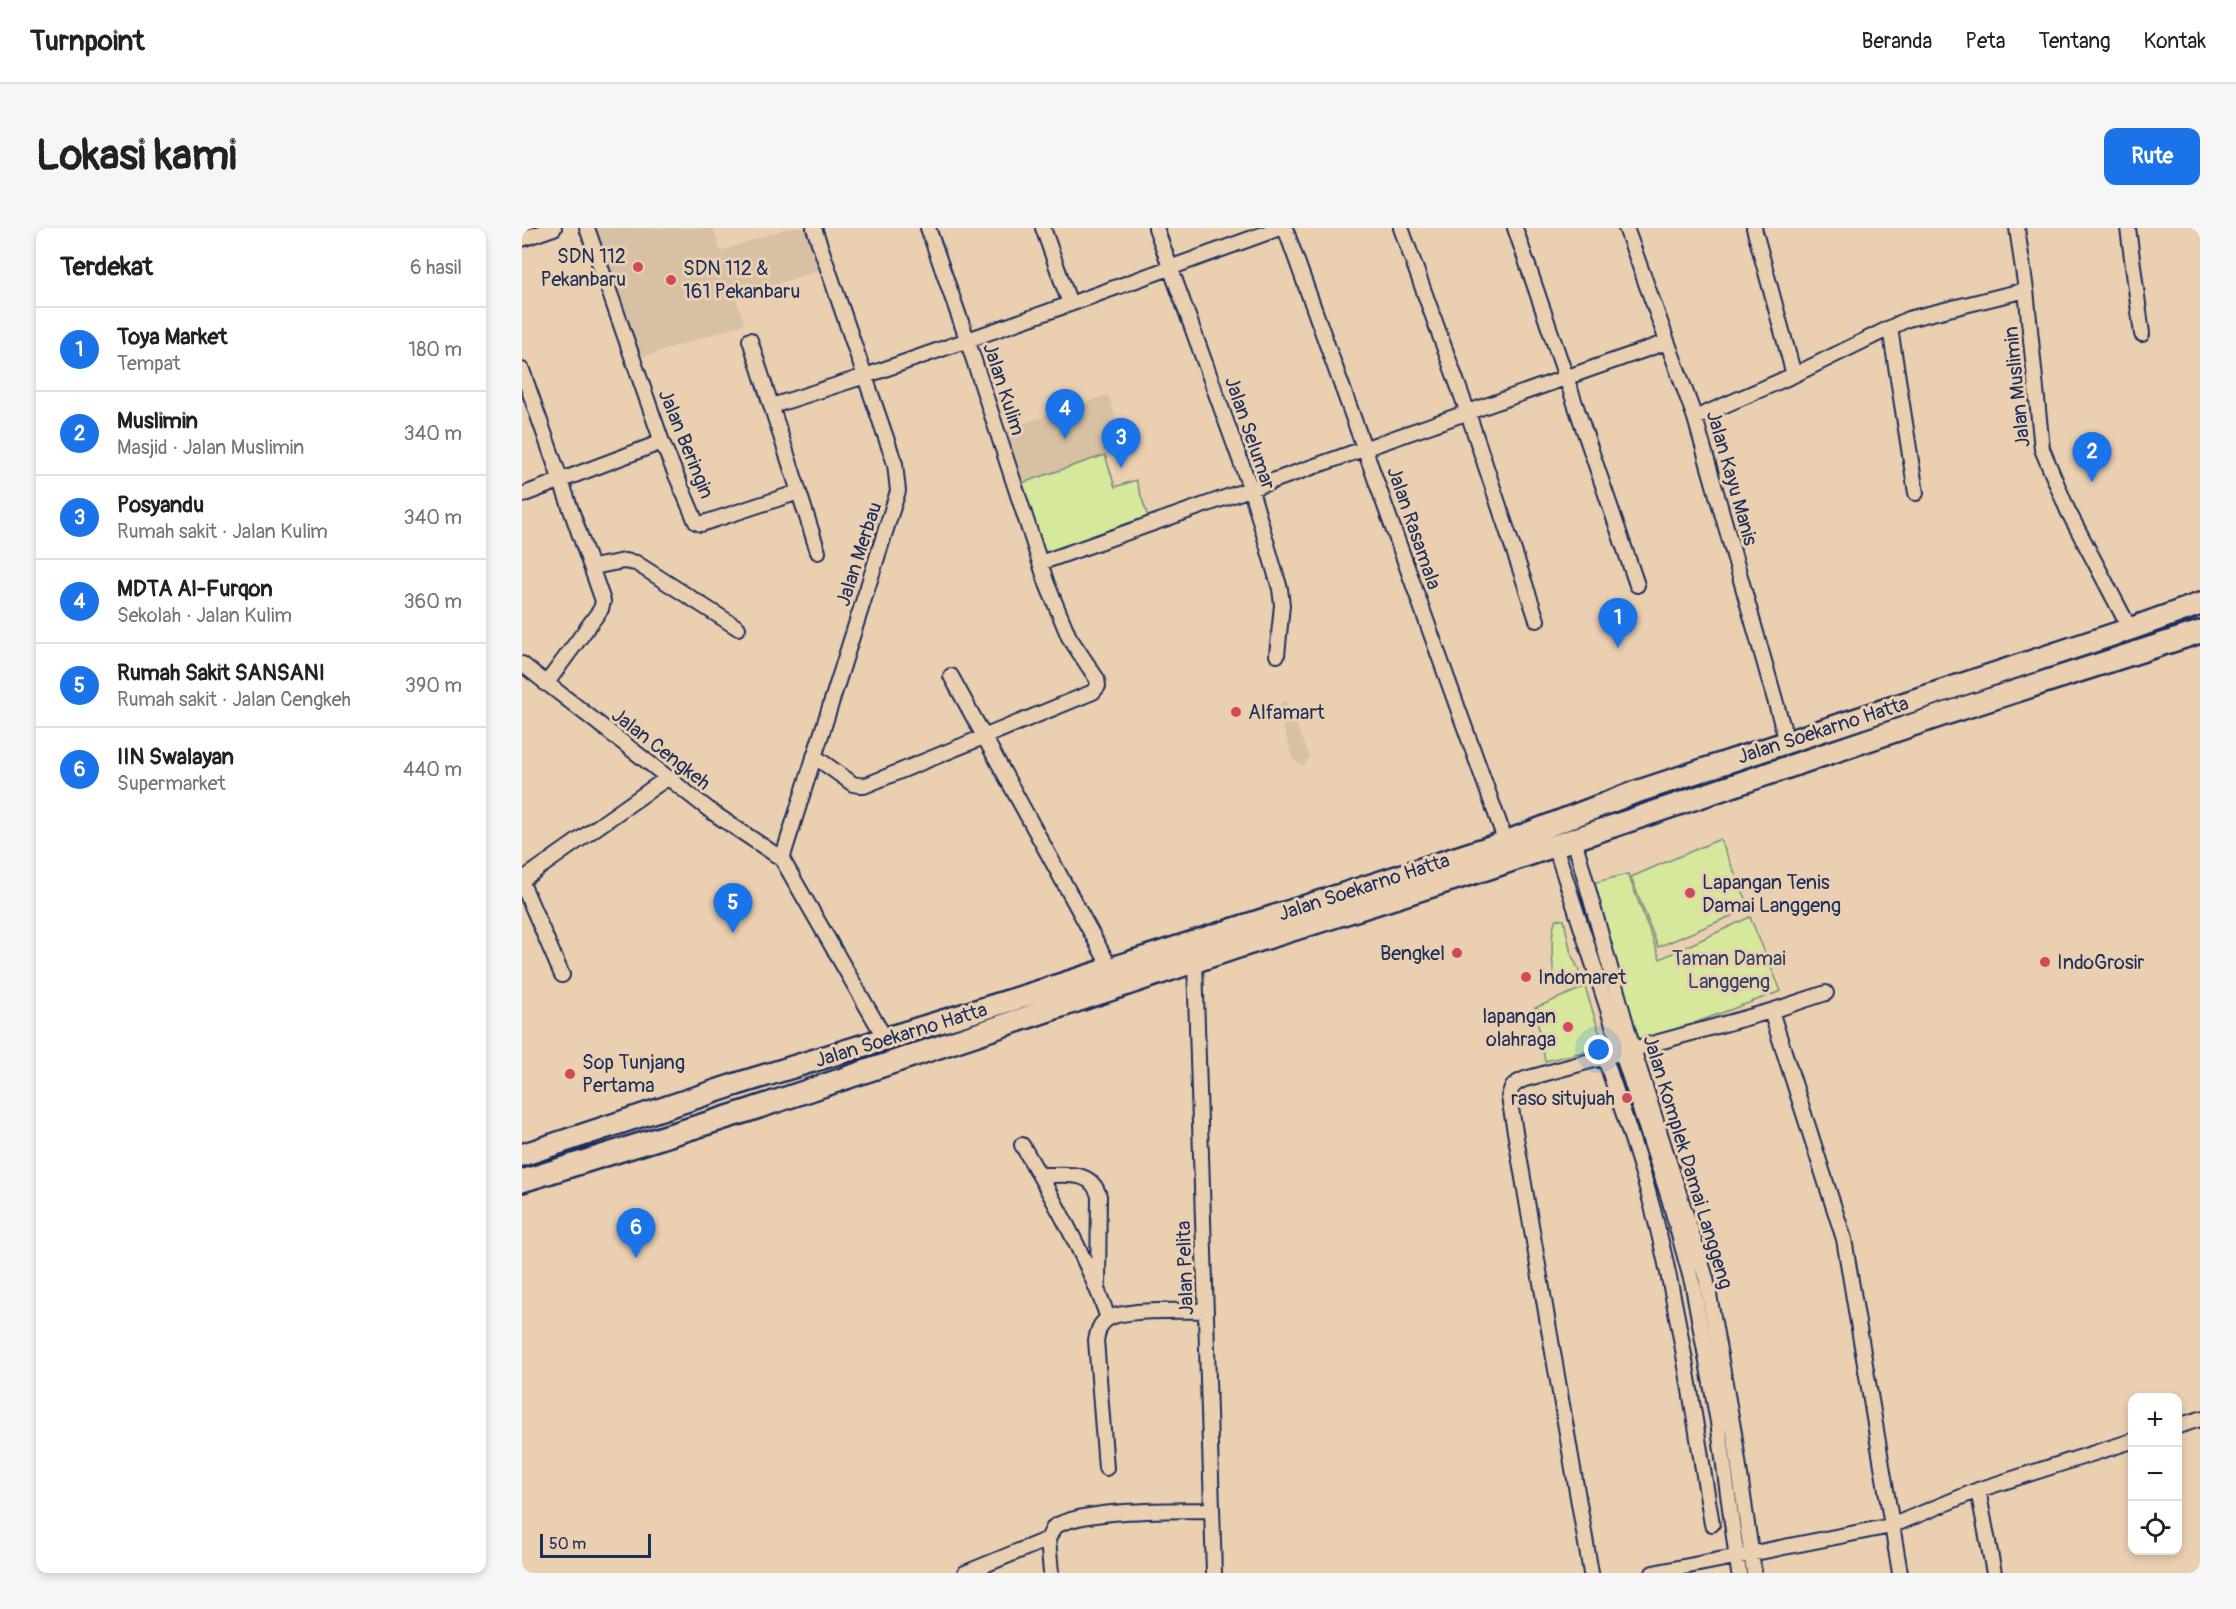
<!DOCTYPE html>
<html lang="id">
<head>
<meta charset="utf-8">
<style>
  :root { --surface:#fff; --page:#f6f6f6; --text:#202124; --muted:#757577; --line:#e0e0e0; --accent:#1a73e8 }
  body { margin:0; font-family:Pangolin,sans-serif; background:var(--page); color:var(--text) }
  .controls { position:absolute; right:18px; bottom:18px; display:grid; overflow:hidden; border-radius:12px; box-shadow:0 3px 9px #0003 }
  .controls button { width:54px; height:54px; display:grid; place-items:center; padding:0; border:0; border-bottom:2px solid var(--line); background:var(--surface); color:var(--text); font:30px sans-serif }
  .scale { position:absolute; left:18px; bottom:15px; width:111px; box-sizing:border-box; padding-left:6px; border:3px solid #1b2f5e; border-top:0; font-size:16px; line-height:21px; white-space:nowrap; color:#1b2f5e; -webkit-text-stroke:4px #eacfb1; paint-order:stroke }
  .you { position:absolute; left:1077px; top:822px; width:21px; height:21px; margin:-15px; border:4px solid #fff; border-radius:50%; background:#1a73e8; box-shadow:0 0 0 9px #1a73e833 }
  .badge { display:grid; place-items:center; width:39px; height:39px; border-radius:50%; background:var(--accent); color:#fff; font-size:20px; font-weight:700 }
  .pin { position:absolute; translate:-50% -50px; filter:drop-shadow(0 2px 3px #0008) }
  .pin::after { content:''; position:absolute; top:32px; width:21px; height:18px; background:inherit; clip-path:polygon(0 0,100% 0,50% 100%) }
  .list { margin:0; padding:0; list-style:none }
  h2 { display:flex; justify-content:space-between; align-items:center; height:78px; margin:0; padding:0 24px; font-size:26px }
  h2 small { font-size:20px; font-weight:400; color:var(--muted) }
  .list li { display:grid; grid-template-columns:39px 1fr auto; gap:18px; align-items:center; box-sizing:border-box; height:84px; padding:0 24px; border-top:2px solid var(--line) }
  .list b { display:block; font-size:22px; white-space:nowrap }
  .list p { margin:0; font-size:20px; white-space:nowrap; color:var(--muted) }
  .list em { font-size:20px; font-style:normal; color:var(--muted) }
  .icon { flex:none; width:33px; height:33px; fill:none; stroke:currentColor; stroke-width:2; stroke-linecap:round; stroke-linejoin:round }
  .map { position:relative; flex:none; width:1678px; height:1345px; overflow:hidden; border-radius:12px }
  header { display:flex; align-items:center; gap:36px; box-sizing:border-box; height:84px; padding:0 30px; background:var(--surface); border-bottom:2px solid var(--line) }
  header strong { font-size:28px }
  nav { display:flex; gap:33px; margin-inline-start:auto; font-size:21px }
  .intro { display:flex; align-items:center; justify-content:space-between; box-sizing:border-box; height:144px; padding:0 36px }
  h1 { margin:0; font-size:42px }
  .button { padding:15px 27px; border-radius:12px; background:var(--accent); color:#fff; font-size:21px; font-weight:700 }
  main { display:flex; gap:36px; padding:0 36px }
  aside { flex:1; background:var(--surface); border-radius:12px; box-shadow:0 3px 9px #0003 }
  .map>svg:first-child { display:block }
</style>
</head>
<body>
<header>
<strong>Turnpoint</strong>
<nav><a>Beranda</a><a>Peta</a><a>Tentang</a><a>Kontak</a></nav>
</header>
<div class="intro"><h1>Lokasi kami</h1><a class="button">Rute</a></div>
<main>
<aside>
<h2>Terdekat<small>6 hasil</small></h2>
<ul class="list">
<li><span class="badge">1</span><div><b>Toya Market</b><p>Tempat</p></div><em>180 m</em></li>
<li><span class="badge">2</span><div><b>Muslimin</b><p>Masjid · Jalan Muslimin</p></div><em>340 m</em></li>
<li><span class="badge">3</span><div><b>Posyandu</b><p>Rumah sakit · Jalan Kulim</p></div><em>340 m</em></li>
<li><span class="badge">4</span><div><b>MDTA Al-Furqon</b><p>Sekolah · Jalan Kulim</p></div><em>360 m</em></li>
<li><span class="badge">5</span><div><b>Rumah Sakit SANSANI</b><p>Rumah sakit · Jalan Cengkeh</p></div><em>390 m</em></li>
<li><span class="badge">6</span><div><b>IIN Swalayan</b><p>Supermarket</p></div><em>440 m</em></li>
</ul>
</aside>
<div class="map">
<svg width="1678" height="1345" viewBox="0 0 1678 1345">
  <rect width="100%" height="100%" fill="#eacfb1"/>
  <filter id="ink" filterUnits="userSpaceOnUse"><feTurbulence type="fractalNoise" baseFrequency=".0167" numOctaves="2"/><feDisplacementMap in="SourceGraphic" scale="12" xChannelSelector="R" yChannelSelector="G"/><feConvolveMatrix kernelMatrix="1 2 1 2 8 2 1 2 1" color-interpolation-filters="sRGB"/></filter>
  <g filter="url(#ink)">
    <path fill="#d8c0a5" d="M73,0H191L199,23L266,0H286L300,41L214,70L222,96L118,130Z
      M586,167L604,220L500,255L482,202Z
      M763,472L788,529L781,538L771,531L755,479Z"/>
    <path fill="#d5e89c" stroke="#788c7d" stroke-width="1.5" d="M583,227L593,259L614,252L627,292L524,328L500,255Z
      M1198,611L1228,680L1136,719L1109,649Z
      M1106,646L1138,731L1228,689L1259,763L1118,815L1067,656Z
      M1034,691L1042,692L1049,726L1057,742L1054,754C1044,759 1042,759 1033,752C1030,739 1028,703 1034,691Z
      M1063,759L1082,819L1023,833L1013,780Z"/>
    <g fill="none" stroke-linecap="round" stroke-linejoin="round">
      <g stroke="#1b2f5e" stroke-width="18">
        <path id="minor" d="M65,0L140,214L174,294L179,296L277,264L228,112
          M521,0L548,76L758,0
          M634,0L729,262L758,361L760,377L755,427
          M763,0L984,614
          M879,0L946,185L1015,392
          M993,0L1115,357
          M1104,0L1173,190L1265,514
          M1232,0L1272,147
          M1495,0L1504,62L1520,221L1546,283L1608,401
          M1606,0L1620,106
          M0,11L32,0
          M1368,100L1394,265
          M0,142L81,373L79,381L24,456
          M250,178L343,148L548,76
          M1173,190L1272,147L1386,91L1504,62
          M277,264L296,324
          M0,267L140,214
          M518,335L1145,114
          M71,339L102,333L114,335L216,400
          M0,436L190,584L260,631L364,812
          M429,448L589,741
          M292,528L331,556L342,558L571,464L576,458L575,451L547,409L525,356L445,111L406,0
          M1052,611L1111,821L1184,1050L1212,1205L1232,1345
          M1033,618L1147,970L1171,1058L1196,1194L1217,1345
          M260,631L376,263L373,236L292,0
          M0,652L145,550
          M0,655L40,747
          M673,734L692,1345
          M1249,783L1322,1011L1378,1345
          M1083,830C1097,873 1113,917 1125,960C1156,1069 1171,1184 1190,1296
          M500,917C531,970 566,1032 586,1090
          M518,947C541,948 569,940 577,968L576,1057
          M1656,1198L1678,1191
          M584,1240L574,1112C576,1104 577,1097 584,1092C598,1080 663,1083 684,1083
          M1456,1262L1472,1345
          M526,1311L529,1345
          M443,1345L526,1311L532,1299C563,1280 651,1283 690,1282
          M1069,1345L987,869C989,858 993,855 1003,851L1249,783L1304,765
          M1131,1345L1369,1298L1456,1262L1610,1213"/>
      </g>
      <g stroke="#1b2f5e" stroke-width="26">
        <path id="primary" d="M0,927L215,856L506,767L984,614L1111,565L1608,401L1678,376
          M0,953L228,882L716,719L967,640L1426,485L1678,404"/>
      </g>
      <use href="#minor" stroke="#eacfb1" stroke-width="14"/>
      <use href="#primary" stroke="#eacfb1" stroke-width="21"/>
    </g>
  </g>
  <g fill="#d1495b" stroke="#eacfb1" stroke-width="2">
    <circle cx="116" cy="39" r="6"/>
    <circle cx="149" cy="52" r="6"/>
    <circle cx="714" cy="484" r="6"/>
    <circle cx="1168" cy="665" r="6"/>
    <circle cx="935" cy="725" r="6"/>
    <circle cx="1523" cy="734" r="6"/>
    <circle cx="1004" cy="749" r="6"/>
    <circle cx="1046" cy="799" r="6"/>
    <circle cx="48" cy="846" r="6"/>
    <circle cx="1105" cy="870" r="6"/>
  </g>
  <g text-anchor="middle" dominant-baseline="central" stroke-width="6" stroke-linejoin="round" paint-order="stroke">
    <g font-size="20" fill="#1b2f5e" stroke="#eacfb1" text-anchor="start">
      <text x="104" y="28" text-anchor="end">SDN 112<tspan x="104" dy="23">Pekanbaru</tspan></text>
      <text x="161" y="40">SDN 112 &amp;<tspan x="161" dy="23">161 Pekanbaru</tspan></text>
      <text x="726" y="484">Alfamart</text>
      <text x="1180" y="654">Lapangan Tenis<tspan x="1180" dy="23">Damai Langgeng</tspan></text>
      <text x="923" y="725" text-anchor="end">Bengkel</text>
      <text x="1535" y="734">IndoGrosir</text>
      <text x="1016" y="749">Indomaret</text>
      <text x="1034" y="788" text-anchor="end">lapangan<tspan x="1034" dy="23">olahraga</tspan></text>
      <text x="60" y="834">Sop Tunjang<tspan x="60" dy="23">Pertama</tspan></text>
      <text x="1093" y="870" text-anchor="end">raso situjuah</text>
    </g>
    <g font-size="20" fill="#1b2f5e" stroke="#eacfb1">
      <text transform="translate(1495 159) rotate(-96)">Jalan Muslimin</text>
      <text transform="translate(482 161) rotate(72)">Jalan Kulim</text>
      <text transform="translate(728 205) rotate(71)">Jalan Selumar</text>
      <text transform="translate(164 216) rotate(68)">Jalan Beringin</text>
      <text transform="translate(1210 250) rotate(74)">Jalan Kayu Manis</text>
      <text transform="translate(892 300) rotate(71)">Jalan Rasamala</text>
      <text transform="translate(337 326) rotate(-72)">Jalan Merbau</text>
      <text transform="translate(1301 502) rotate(-18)">Jalan Soekarno Hatta</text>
      <text transform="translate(139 521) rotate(38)">Jalan Cengkeh</text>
      <text transform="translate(842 659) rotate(-18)">Jalan Soekarno Hatta</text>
      <text transform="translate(379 807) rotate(-17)">Jalan Soekarno Hatta</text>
      <text transform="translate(1166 934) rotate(73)">Jalan Komplek Damai Langgeng</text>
      <text transform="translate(663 1040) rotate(-92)">Jalan Pelita</text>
    </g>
    <g font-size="20" fill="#2e4264" stroke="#eacfb1">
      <text x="1207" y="730">Taman Damai<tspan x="1207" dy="23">Langgeng</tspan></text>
    </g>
  </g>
</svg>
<div class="controls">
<button>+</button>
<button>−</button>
<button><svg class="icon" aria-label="locate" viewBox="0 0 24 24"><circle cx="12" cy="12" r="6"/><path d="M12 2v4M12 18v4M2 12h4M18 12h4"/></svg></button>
</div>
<div class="scale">50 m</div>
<div class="you"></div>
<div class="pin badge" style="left:1096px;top:420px">1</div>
<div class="pin badge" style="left:1570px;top:254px">2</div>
<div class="pin badge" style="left:599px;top:240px">3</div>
<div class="pin badge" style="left:543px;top:211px">4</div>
<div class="pin badge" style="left:211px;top:705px">5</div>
<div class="pin badge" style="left:114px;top:1030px">6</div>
</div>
</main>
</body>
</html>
